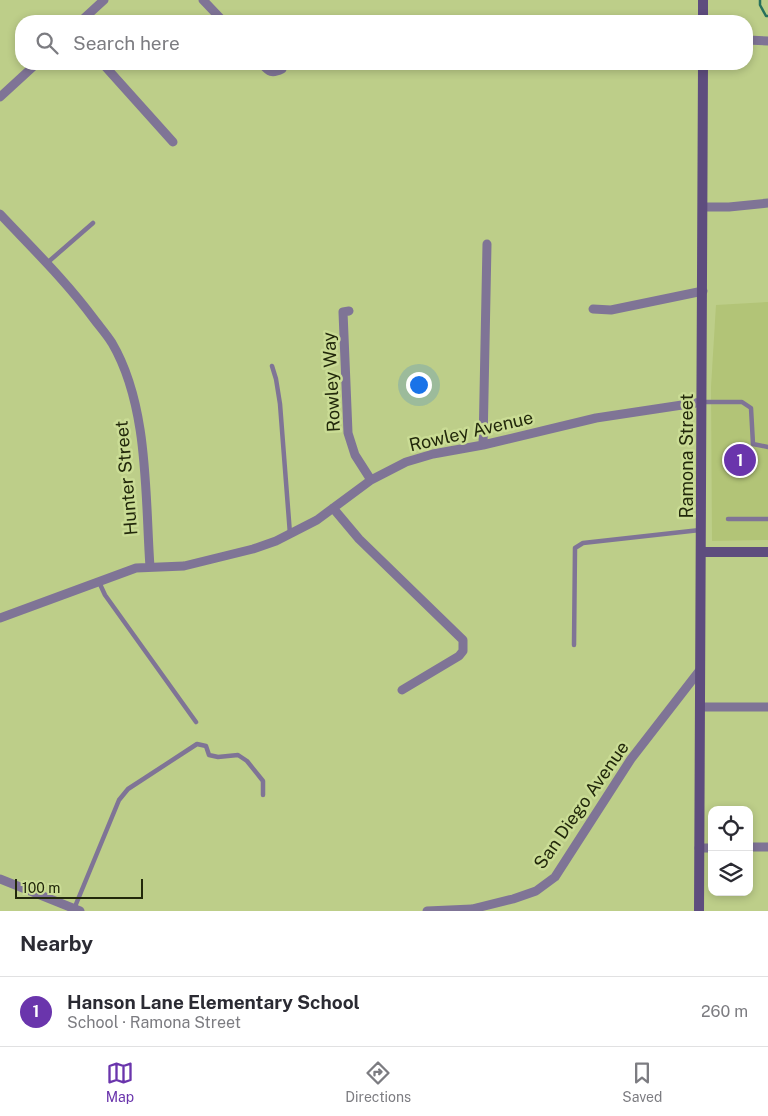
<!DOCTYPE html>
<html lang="en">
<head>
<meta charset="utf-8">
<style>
  :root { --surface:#fff; --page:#f2f2f3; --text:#2b2b33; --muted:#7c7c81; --line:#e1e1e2; --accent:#6a35ac }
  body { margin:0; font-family:"Public Sans",sans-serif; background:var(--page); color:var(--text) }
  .controls { position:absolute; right:15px; bottom:15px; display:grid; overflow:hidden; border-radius:10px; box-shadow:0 2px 8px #0003 }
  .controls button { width:45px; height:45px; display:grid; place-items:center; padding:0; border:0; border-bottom:1px solid var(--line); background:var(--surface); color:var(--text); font:25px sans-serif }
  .scale { position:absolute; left:15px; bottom:12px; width:128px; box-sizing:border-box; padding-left:5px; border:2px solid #22280b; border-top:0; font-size:14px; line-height:18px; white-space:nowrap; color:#22280b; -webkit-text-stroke:4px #cadc95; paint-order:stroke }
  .you { position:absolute; left:418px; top:384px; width:18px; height:18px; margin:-12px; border:4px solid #fff; border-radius:50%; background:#1a73e8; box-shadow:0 0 0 8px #1a73e833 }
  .badge { display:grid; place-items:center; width:32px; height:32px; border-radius:50%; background:var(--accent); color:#fff; font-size:16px; font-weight:700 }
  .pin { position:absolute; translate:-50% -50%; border:2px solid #fff; box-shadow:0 1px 5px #0006 }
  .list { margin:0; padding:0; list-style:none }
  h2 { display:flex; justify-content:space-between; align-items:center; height:65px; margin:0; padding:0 20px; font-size:21px }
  h2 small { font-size:16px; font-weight:400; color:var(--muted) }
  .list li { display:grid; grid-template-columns:32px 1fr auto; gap:15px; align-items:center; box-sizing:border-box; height:70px; padding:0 20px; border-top:1px solid var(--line) }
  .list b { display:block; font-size:19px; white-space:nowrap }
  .list p { margin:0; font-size:16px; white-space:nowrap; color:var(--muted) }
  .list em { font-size:16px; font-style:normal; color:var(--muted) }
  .icon { flex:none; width:28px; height:28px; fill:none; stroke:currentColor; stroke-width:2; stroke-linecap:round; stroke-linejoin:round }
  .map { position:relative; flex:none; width:768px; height:911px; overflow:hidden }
  .search { position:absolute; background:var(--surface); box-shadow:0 2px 8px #0003; left:15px; right:15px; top:15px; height:55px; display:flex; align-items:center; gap:12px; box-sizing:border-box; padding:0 18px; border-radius:20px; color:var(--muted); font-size:19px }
  .sheet { height:135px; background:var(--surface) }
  nav { display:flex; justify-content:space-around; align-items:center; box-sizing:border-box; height:70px; border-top:1px solid var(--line); background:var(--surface); font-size:14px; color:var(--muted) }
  nav a { display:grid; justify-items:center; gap:2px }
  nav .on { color:var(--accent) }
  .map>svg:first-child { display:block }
</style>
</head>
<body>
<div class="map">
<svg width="768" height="911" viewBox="0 0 768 911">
  <rect width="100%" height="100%" fill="#bdce89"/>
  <path fill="#b2c477" d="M768,302V540L712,541L711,387L716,305Z"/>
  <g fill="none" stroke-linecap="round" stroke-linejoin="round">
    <path stroke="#28705c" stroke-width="2.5" d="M760,0V5L766,16H768"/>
    <path stroke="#7f7496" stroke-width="4.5" d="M47,263L93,223
      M272,366L276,379L280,404L290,534
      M702,402H742L751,408L753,444L768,447
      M728,519H768
      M99,582L105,595L196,722
      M574,645L575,548L583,543L700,530
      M74,909L119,800L128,789L197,744L206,746L209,755L218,757L238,755L247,761L263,781V795"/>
    <path stroke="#7f7496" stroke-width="9" d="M203,0L223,21
      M81,21L104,0
      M747,40L768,41
      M103,64L173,142
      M262,64C269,72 272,74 282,69
      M0,97L36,64
      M703,207H729L768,203
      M0,214C32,248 66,281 94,319C100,327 107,335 112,343C149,406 145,496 150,567
      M593,309L611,310L703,291
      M349,311L343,312L348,433L355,455L371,480
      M483,445L487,244
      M333,508L359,539L463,640V651L459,656L402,690
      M0,618L136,568L184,566L253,549L276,541L317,520L371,480L406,462L433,454L483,445L596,418L702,402
      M700,707H768
      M749,847H768
      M699,848H712
      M0,879L80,911
      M427,911L472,909L513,899L536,891L555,877L631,759L700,670"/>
    <path stroke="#5e4d7e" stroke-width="10" d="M703,0V21
      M702,552H768
      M699,911L703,64"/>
  </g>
  <g text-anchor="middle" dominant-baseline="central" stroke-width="5" stroke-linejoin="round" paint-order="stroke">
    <g font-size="18" fill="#22280b" stroke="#cadc95">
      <text transform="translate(331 382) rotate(-93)">Rowley Way</text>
      <text transform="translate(471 431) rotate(-13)">Rowley Avenue</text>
      <text transform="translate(686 456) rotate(-90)">Ramona Street</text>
      <text transform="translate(126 478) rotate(-95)">Hunter Street</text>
      <text transform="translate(581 805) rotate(-55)">San Diego Avenue</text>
    </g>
  </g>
</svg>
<div class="controls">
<button><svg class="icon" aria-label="locate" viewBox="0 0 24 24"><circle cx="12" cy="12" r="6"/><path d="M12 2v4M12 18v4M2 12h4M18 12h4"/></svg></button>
<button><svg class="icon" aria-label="layers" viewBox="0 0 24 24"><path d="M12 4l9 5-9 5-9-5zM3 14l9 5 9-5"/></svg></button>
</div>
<div class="scale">100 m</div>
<div class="you"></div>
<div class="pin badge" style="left:740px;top:460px">1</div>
<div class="search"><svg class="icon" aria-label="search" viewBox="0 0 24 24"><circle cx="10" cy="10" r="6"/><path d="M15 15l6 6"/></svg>Search here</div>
</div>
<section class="sheet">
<h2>Nearby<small></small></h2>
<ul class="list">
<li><span class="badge">1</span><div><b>Hanson Lane Elementary School</b><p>School · Ramona Street</p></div><em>260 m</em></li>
</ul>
</section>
<nav>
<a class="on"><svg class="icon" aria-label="map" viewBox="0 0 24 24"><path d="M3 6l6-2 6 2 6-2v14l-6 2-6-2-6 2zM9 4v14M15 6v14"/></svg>Map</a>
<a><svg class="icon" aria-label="directions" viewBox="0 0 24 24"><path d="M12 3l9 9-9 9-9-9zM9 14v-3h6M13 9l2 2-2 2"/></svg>Directions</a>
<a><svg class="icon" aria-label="saved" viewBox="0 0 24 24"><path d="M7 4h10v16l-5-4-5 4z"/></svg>Saved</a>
</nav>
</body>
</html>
